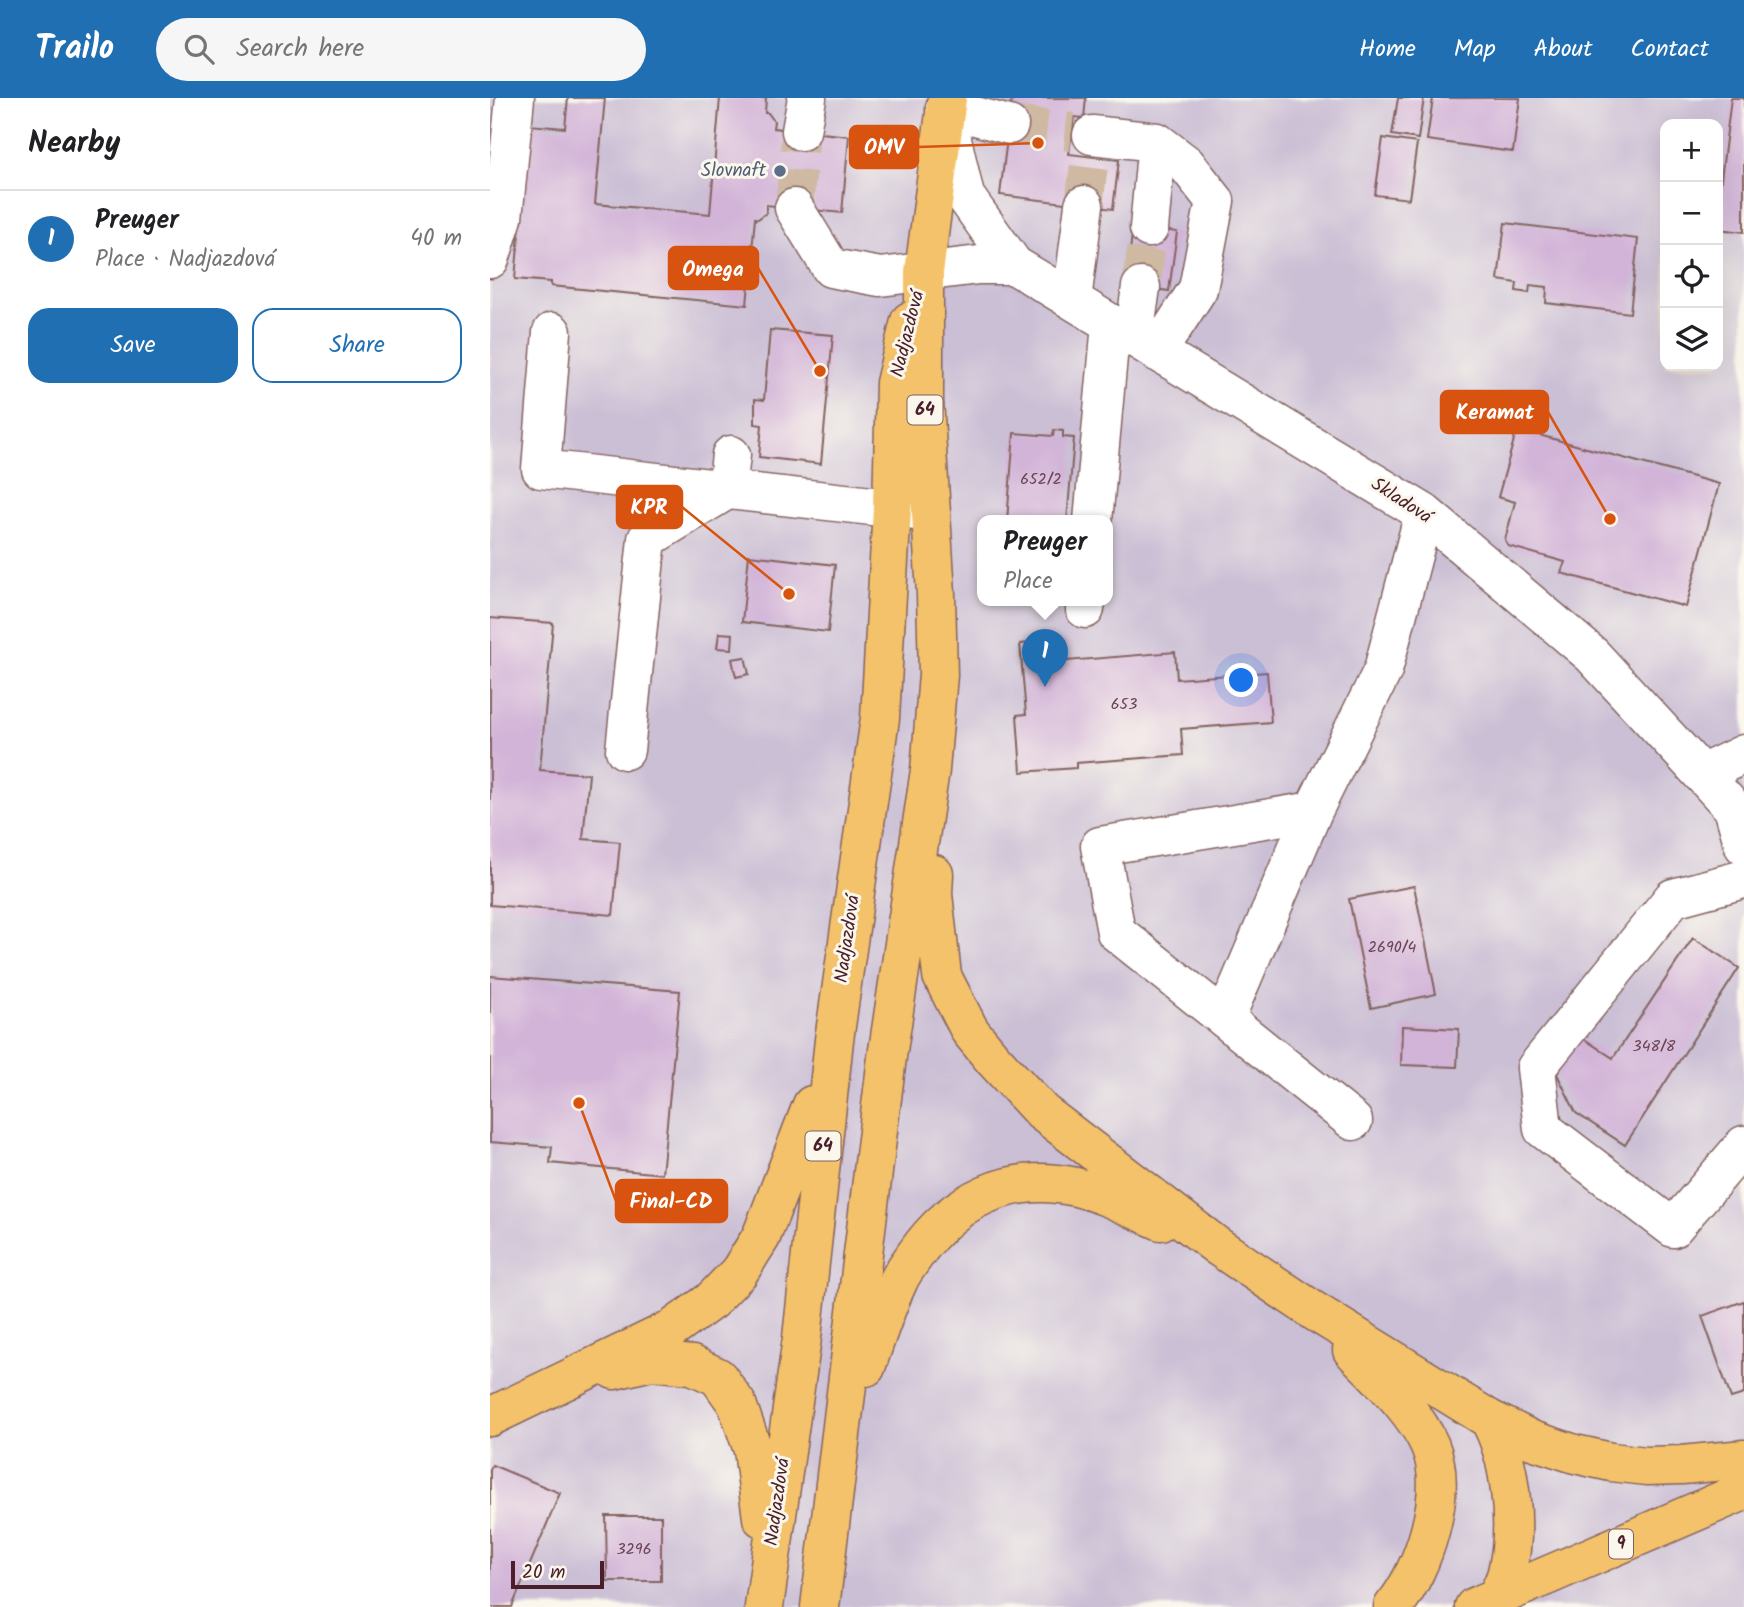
<!DOCTYPE html>
<html lang="en">
<head>
<meta charset="utf-8">
<style>
  :root { --surface:#fff; --page:#f6f6f6; --text:#202124; --muted:#757577; --line:#e0e0e0; --accent:#1f6fb2 }
  body { margin:0; font-family:Kalam,sans-serif; background:var(--page); color:var(--text) }
  .controls { position:absolute; right:21px; top:21px; display:grid; overflow:hidden; border-radius:14px; box-shadow:0 7px 28px #0002 }
  .controls button { width:63px; height:63px; display:grid; place-items:center; padding:0; border:0; border-bottom:2px solid var(--line); background:var(--surface); color:var(--text); font:35px sans-serif }
  .scale { position:absolute; left:21px; bottom:18px; width:93px; box-sizing:border-box; padding-left:7px; border:4px solid #4a1f2b; border-top:0; font-size:19px; line-height:24px; white-space:nowrap; color:#4a1f2b; -webkit-text-stroke:5px #fbf7ec; paint-order:stroke }
  .you { position:absolute; left:752px; top:583px; width:24px; height:24px; margin:-18px; border:5px solid #fff; border-radius:50%; background:#1a73e8; box-shadow:0 0 0 10px #1a73e833 }
  .badge { display:grid; place-items:center; width:46px; height:46px; border-radius:50%; background:var(--accent); color:#fff; font-size:23px; font-weight:700 }
  .pin { position:absolute; translate:-50% -58px; filter:drop-shadow(0 2px 4px #0008) }
  .pin::after { content:''; position:absolute; top:37px; width:24px; height:21px; background:inherit; clip-path:polygon(0 0,100% 0,50% 100%) }
  .popup { position:absolute; left:487px; top:417px; width:136px; height:91px; box-sizing:border-box; display:grid; place-content:center; border-radius:14px; background:var(--surface); filter:drop-shadow(0 2px 5px #0005); font-size:23px; white-space:nowrap; color:var(--muted) }
  .popup b { font-size:26px; color:var(--text) }
  .popup::after { content:''; position:absolute; left:50%; top:100%; margin-left:-14px; border:14px solid transparent; border-top-color:var(--surface) }
  .list { margin:0; padding:0; list-style:none }
  h2 { display:flex; justify-content:space-between; align-items:center; height:91px; margin:0; padding:0 28px; font-size:30px }
  h2 small { font-size:23px; font-weight:400; color:var(--muted) }
  .list li { display:grid; grid-template-columns:46px 1fr auto; gap:21px; align-items:center; box-sizing:border-box; height:98px; padding:0 28px; border-top:2px solid var(--line) }
  .list b { display:block; font-size:26px; white-space:nowrap }
  .list p { margin:0; font-size:23px; white-space:nowrap; color:var(--muted) }
  .list em { font-size:23px; font-style:normal; color:var(--muted) }
  .actions { display:flex; gap:14px; padding:21px 28px }
  .actions a { flex:1; padding:16px 0; border:2px solid var(--accent); border-radius:21px; text-align:center; font-size:24px; color:var(--accent) }
  .actions .main { background:var(--accent); color:#fff }
  .icon { flex:none; width:38px; height:38px; fill:none; stroke:currentColor; stroke-width:2; stroke-linecap:round; stroke-linejoin:round }
  .map { position:relative; flex:none; width:1254px; height:1509px; overflow:hidden }
  header { display:flex; align-items:center; gap:42px; box-sizing:border-box; height:98px; padding:0 35px; background:var(--accent); color:#fff }
  header strong { font-size:33px }
  nav { display:flex; gap:38px; margin-inline-start:auto; font-size:24px }
  .search { width:490px; height:63px; background:var(--page); display:flex; align-items:center; gap:18px; box-sizing:border-box; padding:0 24px; border-radius:38px; color:var(--muted); font-size:26px }
  main { display:flex }
  aside { flex:1; background:var(--surface) }
  .map>svg:first-child { display:block }
</style>
</head>
<body>
<header>
<strong>Trailo</strong>
<div class="search"><svg class="icon" aria-label="search" viewBox="0 0 24 24"><circle cx="10" cy="10" r="6"/><path d="M15 15l6 6"/></svg>Search here</div>
<nav><a>Home</a><a>Map</a><a>About</a><a>Contact</a></nav>
</header>
<main>
<aside>
<h2>Nearby<small></small></h2>
<ul class="list">
<li><span class="badge">1</span><div><b>Preuger</b><p>Place · Nadjazdová</p></div><em>40 m</em></li>
</ul>
<div class="actions"><a class="main">Save</a><a>Share</a></div>
</aside>
<div class="map">
<svg width="1254" height="1509" viewBox="0 0 1254 1509">
  <rect width="100%" height="100%" fill="#fbf7ec"/>
  <filter id="ink" filterUnits="userSpaceOnUse"><feTurbulence type="fractalNoise" baseFrequency=".0143" numOctaves="2"/><feDisplacementMap in="SourceGraphic" scale="14" xChannelSelector="R" yChannelSelector="G"/><feConvolveMatrix kernelMatrix="1 2 1 2 8 2 1 2 1" color-interpolation-filters="sRGB"/></filter>
  <filter id="wash" filterUnits="userSpaceOnUse"><feTurbulence type="fractalNoise" baseFrequency=".00686" numOctaves="4" result="noise"/><feDisplacementMap in="SourceGraphic" scale="28" xChannelSelector="R" yChannelSelector="G"/><feGaussianBlur stdDeviation="1.57" result="paint"/><feColorMatrix in="noise" values="0 0 0 0 0 0 0 0 0 0 0 0 0 0 0 0 0 1.4 0 .05"/><feComposite in="paint" operator="in"/></filter>
  <g filter="url(#wash)">
    <rect width="100%" height="100%" fill="#f0e0c1"/>
    <path fill="#cbbfd5" fill-rule="evenodd" d="M0,0H1254V1509H0ZM1175,26H1228V268H1175ZM492,423H618V503H492Z"/>
    <g id="blocks">
      <path fill="#d2b4d8" d="M78,0H115L105,106L220,116L230,0H276L275,15H278L284,23L283,30L359,38L352,115L276,107V115L268,121L265,120L257,207L61,188V184L25,181L39,27L75,30Z
        M522,0H596L594,20L584,19L579,56L629,62L623,111L510,97Z
        M908,0H934L928,41L902,37Z
        M943,0H1030L1023,54L937,42Z
        M1241,0H1254V134L1228,131V106Z
        M893,40L927,45L919,101L885,97Z
        M1015,125L1148,141L1140,215L1056,205L1057,189L1040,187L1039,195L1026,193L1027,185L1008,182Z
        M643,128L687,134L679,193L636,187Z
        M280,232L343,237L331,366L269,359L272,327L265,326V301L274,302Z
        M1027,331L1229,386L1196,509L1071,475L1075,464L1018,448L1015,442L1025,404L1008,399Z
        M564,332L573,333V339L584,340L577,423H517L524,335L563,338Z
        M259,457L345,467L338,534L252,524Z
        M542,503H570V508L542,505Z
        M0,520L63,525L50,672L99,676L93,741L130,744L123,817L0,807Z
        M229,535L243,536L242,551L227,550Z
        M576,542L577,563L685,554L687,581L777,574L781,624L691,631L693,657L586,665V670L531,674L527,617L536,616L530,546Z
        M255,559L259,576L246,579L242,561Z
        M924,788L946,896L881,910L859,801Z
        M1203,840L1249,870L1135,1047L1086,1015L1067,976L1091,939L1123,960Z
        M0,878L190,893L172,1076L60,1065L62,1049L0,1044Z
        M912,928L969,931L967,969L911,967Z
        M1254,1203V1296L1241,1300L1212,1218Z
        M2,1367L70,1395L22,1509H0V1372Z
        M116,1418H171V1483H117Z"/>
    </g>
  </g>
  <g filter="url(#ink)">
    <use href="#blocks" fill-opacity="0" stroke="#846360" stroke-width="2"/>
    <g fill="none" stroke-linecap="round" stroke-linejoin="round">
      <path stroke="#cfb9a3" stroke-width="38" stroke-dasharray="38 19" stroke-linecap="butt" d="M519,27L582,34
        M594,107L600,59
        M304,110L311,33
        M651,189L659,130"/>
      <g stroke="#846360" stroke-width="41">
        <path id="minor" d="M519,27L455,10L475,98L524,167
          M311,33L317,0
          M602,37L667,44L696,66L725,103L708,191L667,254
          M304,110L341,170L390,179L489,167H524L934,415L1102,557L1243,710
          M659,130L667,44
          M0,161L13,120L25,0
          M582,202L594,107
          M62,234L51,371L436,414
          M644,239L651,189
          M603,423L621,226
          M595,511L596,503
          M135,652L157,441L237,392L241,357
          M1212,676L1254,656
          M823,713L610,748L626,834L863,1023
          M1254,716L1243,710L1254,748
          M1254,781L1183,800L1046,970L1053,1031L1183,1130L1254,1047
          M735,921L823,713L893,572L934,415"/>
      </g>
      <g stroke="#846360" stroke-width="41">
        <path id="major" d="M444,776L443,796L452,878L480,933L503,961L552,1014L727,1148L824,1213L999,1321L1042,1342L1085,1356L1121,1364L1157,1368L1192,1367L1254,1361
          M862,1252C888,1279 925,1313 940,1348C959,1394 934,1472 903,1509
          M376,1269C386,1241 395,1211 408,1184C412,1174 419,1166 425,1157C463,1102 520,1074 586,1089C616,1096 643,1111 671,1123
          M124,1272L161,1263L202,1267L228,1279L247,1306L263,1352L272,1420
          M0,1319L182,1231L221,1203L249,1174L271,1139L322,1007
          M999,1321C1021,1360 1028,1430 1017,1474C1015,1483 1010,1491 1007,1499
          M274,1509L312,1240L344,942L390,620L402,410L405,285L420,223
          M330,1509L397,959L440,672L448,577L446,496L434,302V174L457,0
          M984,1509L1254,1393"/>
      </g>
      <use href="#minor" stroke="#fff" stroke-width="38"/>
      <use href="#major" stroke="#f3c26a" stroke-width="38"/>
    </g>
  </g>
  <circle fill="#5c6f8a" stroke="#fbf7ec" stroke-width="2.5" cx="290" cy="73" r="7"/>
  <g text-anchor="middle" dominant-baseline="central" stroke-width="6" stroke-linejoin="round" paint-order="stroke">
    <g font-size="16" fill="#6c4456">
      <text x="551" y="381">652/2</text>
      <text x="634" y="606">653</text>
      <text x="902" y="849">2690/4</text>
      <text x="1164" y="948">348/8</text>
      <text x="144" y="1451">3296</text>
    </g>
    <g fill="#fbf7ec" stroke="#7f6065" stroke-width="2">
      <rect x="417.5" y="297.5" width="35" height="29" rx="5"/>
      <rect x="315.5" y="1033.5" width="35" height="29" rx="5"/>
      <rect x="1119" y="1431.5" width="24" height="29" rx="5"/>
    </g>
    <g font-size="18" font-weight="bold" fill="#4a1f2b">
      <text x="435" y="312">64</text>
      <text x="333" y="1048">64</text>
      <text x="1131" y="1446">9</text>
    </g>
    <g font-size="19" fill="#4e5e75" stroke="#fbf7ec" text-anchor="end">
      <text x="276" y="73">Slovnaft</text>
    </g>
    <g font-size="19" fill="#4a1f2b" stroke="#fbf7ec">
      <text transform="translate(418 236) rotate(-76)">Nadjazdová</text>
      <text transform="translate(911 403) rotate(33)">Skladová</text>
      <text transform="translate(358 841) rotate(-82)">Nadjazdová</text>
      <text transform="translate(288 1404) rotate(-82)">Nadjazdová</text>
    </g>
  </g>
  <path fill="none" stroke="#d8530f" stroke-width="2.5" d="M548 45L428 49M330 273L268 170M1120 421L1058 314M299 496L192 409M89 1005L126 1103"/>
  <g fill="#d8530f" stroke="#fbf7ec" stroke-width="2.5">
    <circle cx="548" cy="45" r="7"/>
    <circle cx="330" cy="273" r="7"/>
    <circle cx="1120" cy="421" r="7"/>
    <circle cx="299" cy="496" r="7"/>
    <circle cx="89" cy="1005" r="7"/>
  </g>
  <g fill="#d8530f" stroke="#d8530f" stroke-width="2.5">
    <rect x="360" y="28" width="68" height="42" rx="7"/>
    <rect x="179" y="149" width="89" height="42" rx="7"/>
    <rect x="951" y="293" width="107" height="42" rx="7"/>
    <rect x="127" y="388" width="65" height="42" rx="7"/>
    <rect x="126" y="1082" width="111" height="42" rx="7"/>
  </g>
  <g font-size="21" text-anchor="middle" font-weight="bold" fill="#fff">
    <text x="394" y="56">OMV</text>
    <text x="223" y="178">Omega</text>
    <text x="1005" y="321">Keramat</text>
    <text x="159" y="416">KPR</text>
    <text x="181" y="1110">Final-CD</text>
  </g>
</svg>
<div class="controls">
<button>+</button>
<button>−</button>
<button><svg class="icon" aria-label="locate" viewBox="0 0 24 24"><circle cx="12" cy="12" r="6"/><path d="M12 2v4M12 18v4M2 12h4M18 12h4"/></svg></button>
<button><svg class="icon" aria-label="layers" viewBox="0 0 24 24"><path d="M12 4l9 5-9 5-9-5zM3 14l9 5 9-5"/></svg></button>
</div>
<div class="scale">20 m</div>
<div class="you"></div>
<div class="pin badge" style="left:555px;top:589px">1</div>
<div class="popup"><b>Preuger</b>Place</div>
</div>
</main>
</body>
</html>
